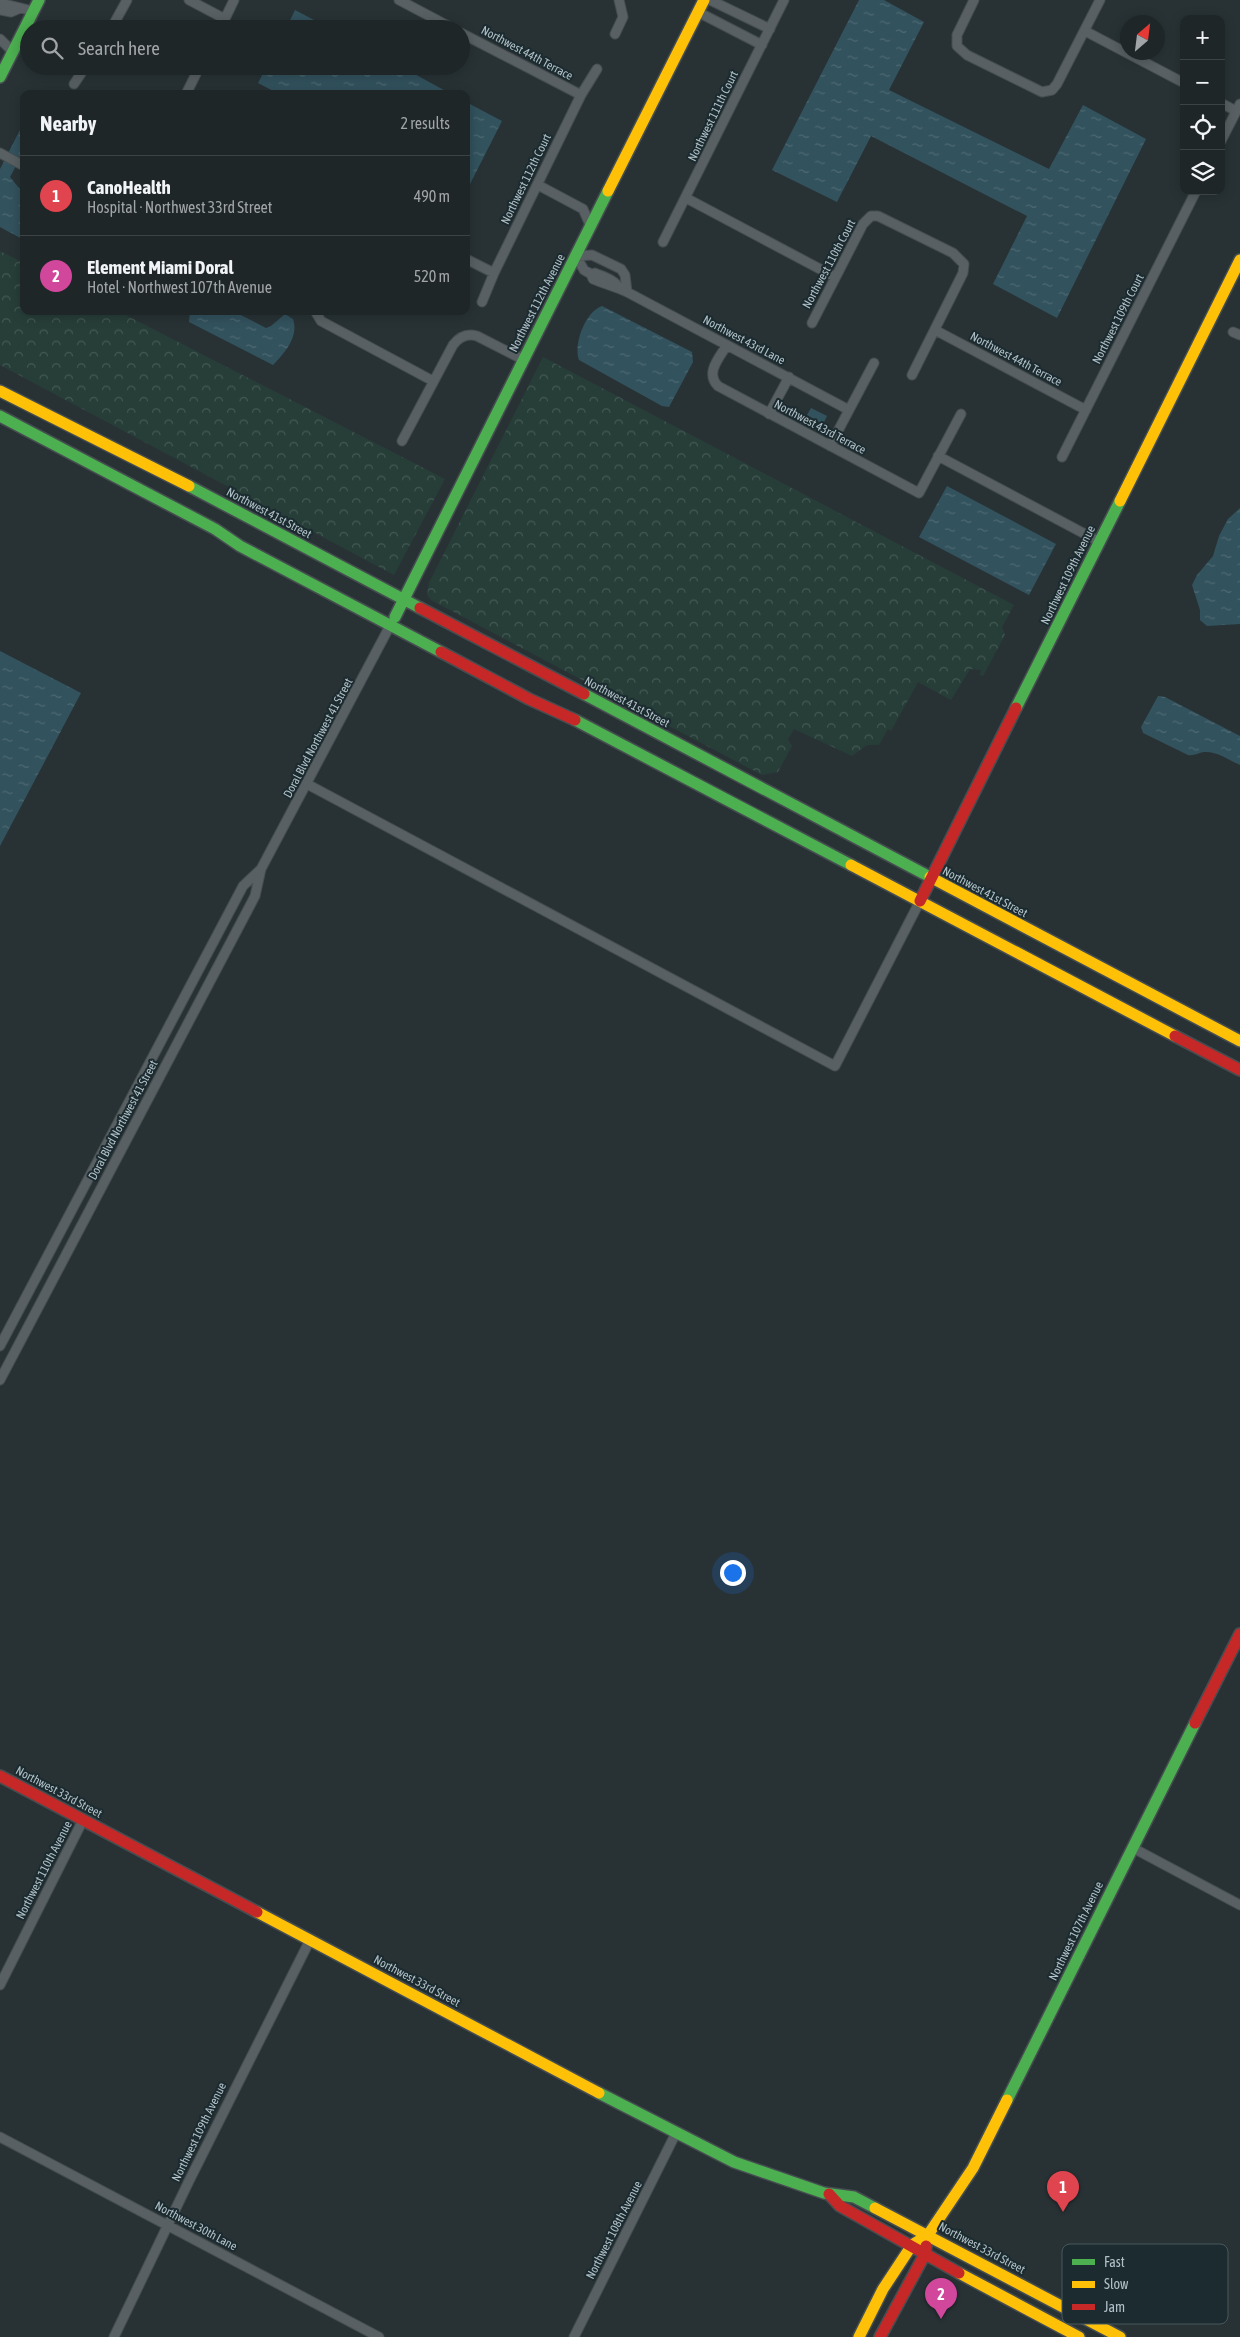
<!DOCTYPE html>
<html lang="en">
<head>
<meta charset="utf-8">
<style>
  :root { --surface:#1e2628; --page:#2b3234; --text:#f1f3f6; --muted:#a1a5a8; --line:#3c4345; --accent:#818f94 }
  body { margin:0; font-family:"Asap Condensed",sans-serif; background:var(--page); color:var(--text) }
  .controls { position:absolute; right:15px; top:15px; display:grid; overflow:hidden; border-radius:10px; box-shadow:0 2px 12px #0003 }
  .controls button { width:45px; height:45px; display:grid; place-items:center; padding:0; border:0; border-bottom:1px solid var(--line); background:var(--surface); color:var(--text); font:25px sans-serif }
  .compass { position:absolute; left:1120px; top:15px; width:45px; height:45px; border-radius:50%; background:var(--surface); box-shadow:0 2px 12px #0003; rotate:28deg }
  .you { position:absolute; left:732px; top:1572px; width:18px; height:18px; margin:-12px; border:4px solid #fff; border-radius:50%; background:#1a73e8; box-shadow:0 0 0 8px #1a73e833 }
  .badge { display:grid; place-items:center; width:32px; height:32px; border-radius:50%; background:var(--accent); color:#fff; font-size:16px; font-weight:700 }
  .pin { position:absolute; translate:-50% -41px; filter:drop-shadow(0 1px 2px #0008) }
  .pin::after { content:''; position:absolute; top:26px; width:18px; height:15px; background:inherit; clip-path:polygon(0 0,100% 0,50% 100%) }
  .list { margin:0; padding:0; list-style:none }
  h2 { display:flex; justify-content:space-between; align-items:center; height:65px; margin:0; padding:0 20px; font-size:21px }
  h2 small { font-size:16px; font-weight:400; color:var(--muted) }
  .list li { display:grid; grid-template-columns:32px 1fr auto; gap:15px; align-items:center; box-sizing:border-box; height:80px; padding:0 20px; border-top:1px solid var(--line) }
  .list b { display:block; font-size:19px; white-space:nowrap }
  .list p { margin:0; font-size:16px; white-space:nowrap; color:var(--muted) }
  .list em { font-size:16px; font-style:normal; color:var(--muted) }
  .icon { flex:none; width:28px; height:28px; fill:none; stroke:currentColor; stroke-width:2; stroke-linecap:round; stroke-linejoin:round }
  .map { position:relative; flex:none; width:1240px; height:2337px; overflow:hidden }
  .search { position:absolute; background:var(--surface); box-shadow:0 2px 12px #0003; left:20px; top:20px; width:450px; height:55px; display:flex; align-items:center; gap:12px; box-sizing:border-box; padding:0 18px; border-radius:28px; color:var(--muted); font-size:19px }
  .panel { position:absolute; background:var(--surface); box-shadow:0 2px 12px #0003; left:20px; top:90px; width:450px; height:225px; border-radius:10px }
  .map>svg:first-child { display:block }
</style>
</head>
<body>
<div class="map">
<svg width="1240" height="2337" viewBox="0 0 1240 2337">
  <defs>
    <pattern id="forest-crowns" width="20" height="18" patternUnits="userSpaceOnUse" patternTransform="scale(1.25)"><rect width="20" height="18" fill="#273e38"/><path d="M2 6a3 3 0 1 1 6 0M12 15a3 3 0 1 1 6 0" fill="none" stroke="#445853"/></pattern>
    <pattern id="water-ripples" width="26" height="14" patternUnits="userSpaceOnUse" patternTransform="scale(1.25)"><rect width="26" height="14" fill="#32525d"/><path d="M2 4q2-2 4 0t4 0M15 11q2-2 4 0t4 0" fill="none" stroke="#4d6973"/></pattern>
  </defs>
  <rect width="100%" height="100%" fill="#283235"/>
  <path fill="url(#forest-crowns)" d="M0,251L24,263V311H118L445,479L394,575L0,365Z
    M543,357L1014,605L1002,627L1005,635L983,676L980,675L981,670L970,669L951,700L918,682L891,731L888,729L879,745H867L852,756L794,729L788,739L792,746L778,772L762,775L431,600L427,595L429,583Z"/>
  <path fill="url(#water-ripples)" d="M859,0H884L924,22L889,90L1049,169L1083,105L1146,139L1057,318L993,284L1027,216L871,136L837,202L772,170Z
    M295,10L331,29H286Z
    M267,66H400L451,94H279L258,83Z
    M466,102L502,121L467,190H466Z
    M24,122V151L10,177L24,194V240L0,227V169Z
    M602,306L692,352L693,362L669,407L662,406L579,360C573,344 586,311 602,306Z
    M190,311H233L266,328L271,326L285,314L293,319C299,337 285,352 273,365L189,322Z
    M811,408L827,416L823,424L807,415Z
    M947,486L1056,544L1029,595L919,537Z
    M1240,508V624L1207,626L1200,620V610L1192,585L1197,575L1213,556L1219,536L1228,519Z
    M0,651L81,693L0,846Z
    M1158,696L1165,697L1240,736V765C1229,760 1217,751 1204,752C1198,753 1194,756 1188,755L1143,733L1141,727Z"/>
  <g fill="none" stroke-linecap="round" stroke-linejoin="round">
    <g stroke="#464d50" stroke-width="11">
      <path id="street" d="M189,0L225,19
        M399,0L454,29
        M710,0L770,29
        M974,0L957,35V46L967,55L1042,92L1052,90L1057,84L1100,0
        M0,3L33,11
        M0,10L11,12L18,9
        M698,12L762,45
        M111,29L127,0
        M220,29L234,0
        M1085,31L1184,83
        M461,33L581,95
        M615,34L623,17L619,0
        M0,39L13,52
        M74,84L86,66
        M186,94L200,66
        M1221,103L1236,111
        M1221,141L1240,104
        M0,153L24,166
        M538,185L583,209L591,227
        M686,198L835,277
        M663,242L784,0
        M466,259L494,273
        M591,274L595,273C604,277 615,280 619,288
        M627,292L625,275L621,269L592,255L576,256L584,270L591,274L593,279C605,284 616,287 627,292L849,410
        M482,302L494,273L581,95L597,69
        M315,311L321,321L433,381
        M812,323L863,224L871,216H878L953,253L964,264L963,273L912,375
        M935,330L1086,410
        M1233,332L1240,335
        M727,345C719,358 705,373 718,386L919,493L961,414
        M769,414L789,377
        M402,441L453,345C459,337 467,333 477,336L524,360
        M830,446L874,363
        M938,456L1100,542
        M1062,457L1196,191
        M307,784L835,1066L920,901
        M0,1346L243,886L261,869
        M0,1380L255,896L261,869L392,622
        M1133,1848L1240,1905
        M0,1985L83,1820
        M0,2137L379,2337
        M114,2337L189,2181L310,1940
        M574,2337L676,2133"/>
    </g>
    <g stroke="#464d50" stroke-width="14">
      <path id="fast" d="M0,77L39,0
        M0,416L215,529L240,546L441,652
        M189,486L420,608
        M395,617L608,191
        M584,694L930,877
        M1016,708L1120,501
        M575,720L851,865
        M599,2093L734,2162L824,2193L854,2197L875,2208
        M1007,2100L1195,1723"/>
    </g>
    <g stroke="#464d50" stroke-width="14">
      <path id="slow" d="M608,191L704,0
        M0,391L189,486
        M1120,501L1240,260
        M851,865L1175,1036
        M930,877L1240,1041
        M257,1912L599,2093
        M875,2208L1120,2337
        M959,2273L1079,2337
        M859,2337L883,2289L912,2245L928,2235L973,2168L1007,2100"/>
    </g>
    <g stroke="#464d50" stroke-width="14">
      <path id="jam" d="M420,608L584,694
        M441,652L529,699L575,720
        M920,901L1016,708
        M1175,1036L1240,1070
        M1195,1723L1240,1634
        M0,1776L257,1912
        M829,2194L840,2206L959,2273
        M880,2337L925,2254L926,2246"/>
    </g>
    <use href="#street" stroke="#586063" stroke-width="9"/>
    <use href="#fast" stroke="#4caf50" stroke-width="11"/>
    <use href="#slow" stroke="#ffc107" stroke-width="11"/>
    <use href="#jam" stroke="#c62828" stroke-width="11"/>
  </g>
  <g text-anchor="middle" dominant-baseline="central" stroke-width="4" stroke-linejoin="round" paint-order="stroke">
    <g font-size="12" fill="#b1c1c7" stroke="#1b2b30">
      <text transform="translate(527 53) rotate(28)">Northwest 44th Terrace</text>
      <text transform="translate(713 116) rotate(-64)">Northwest 111th Court</text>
      <text transform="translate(526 179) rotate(-64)">Northwest 112th Court</text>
      <text transform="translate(829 264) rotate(-62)">Northwest 110th Court</text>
      <text transform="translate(537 303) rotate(-63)">Northwest 112th Avenue</text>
      <text transform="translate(1118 319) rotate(-63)">Northwest 109th Court</text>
      <text transform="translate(744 340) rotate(28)">Northwest 43rd Lane</text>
      <text transform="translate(1016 359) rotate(28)">Northwest 44th Terrace</text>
      <text transform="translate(820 427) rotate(28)">Northwest 43rd Terrace</text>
      <text transform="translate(269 513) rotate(28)">Northwest 41st Street</text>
      <text transform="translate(1068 575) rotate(-64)">Northwest 109th Avenue</text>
      <text transform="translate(627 702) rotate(28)">Northwest 41st Street</text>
      <text transform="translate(318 738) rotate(-62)">Doral Blvd Northwest 41 Street</text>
      <text transform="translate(985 892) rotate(28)">Northwest 41st Street</text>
      <text transform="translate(123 1120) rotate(-62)">Doral Blvd Northwest 41 Street</text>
      <text transform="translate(59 1792) rotate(28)">Northwest 33rd Street</text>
      <text transform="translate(44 1870) rotate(-63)">Northwest 110th Avenue</text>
      <text transform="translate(1076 1931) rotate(-64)">Northwest 107th Avenue</text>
      <text transform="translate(417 1981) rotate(28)">Northwest 33rd Street</text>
      <text transform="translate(199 2132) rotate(-64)">Northwest 109th Avenue</text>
      <text transform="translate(196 2226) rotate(28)">Northwest 30th Lane</text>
      <text transform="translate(614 2230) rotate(-63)">Northwest 108th Avenue</text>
      <text transform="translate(982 2248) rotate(28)">Northwest 33rd Street</text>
    </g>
  </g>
  <rect x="1062" y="2244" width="166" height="80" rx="8" fill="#1b2b30" stroke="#48585d" stroke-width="1"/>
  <rect x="1072" y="2259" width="23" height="6" fill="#4caf50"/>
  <rect x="1072" y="2281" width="23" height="7" fill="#ffc107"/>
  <rect x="1072" y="2304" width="23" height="6" fill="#c62828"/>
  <g font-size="14" fill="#b1c1c7">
    <text x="1104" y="2267">Fast</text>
    <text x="1104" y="2289">Slow</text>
    <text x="1104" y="2312">Jam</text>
  </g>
</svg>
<div class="controls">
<button>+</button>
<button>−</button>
<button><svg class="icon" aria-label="locate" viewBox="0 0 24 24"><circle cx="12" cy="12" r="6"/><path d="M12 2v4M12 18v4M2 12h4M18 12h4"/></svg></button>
<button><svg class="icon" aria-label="layers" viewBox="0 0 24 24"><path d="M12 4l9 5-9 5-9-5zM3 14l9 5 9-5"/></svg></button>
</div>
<svg class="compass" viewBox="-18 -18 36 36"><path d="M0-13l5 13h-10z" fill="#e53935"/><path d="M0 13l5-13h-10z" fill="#a1a5a8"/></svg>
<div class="you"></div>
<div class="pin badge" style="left:1063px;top:2212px;background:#e0444e">1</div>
<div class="pin badge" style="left:941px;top:2319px;background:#d1479c">2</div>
<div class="search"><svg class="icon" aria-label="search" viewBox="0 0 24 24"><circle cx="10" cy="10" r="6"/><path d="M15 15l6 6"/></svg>Search here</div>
<section class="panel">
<h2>Nearby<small>2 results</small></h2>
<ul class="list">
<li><span class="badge" style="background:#e0444e">1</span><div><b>CanoHealth</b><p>Hospital · Northwest 33rd Street</p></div><em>490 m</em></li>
<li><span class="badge" style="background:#d1479c">2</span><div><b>Element Miami Doral</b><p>Hotel · Northwest 107th Avenue</p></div><em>520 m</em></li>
</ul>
</section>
</div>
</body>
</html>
